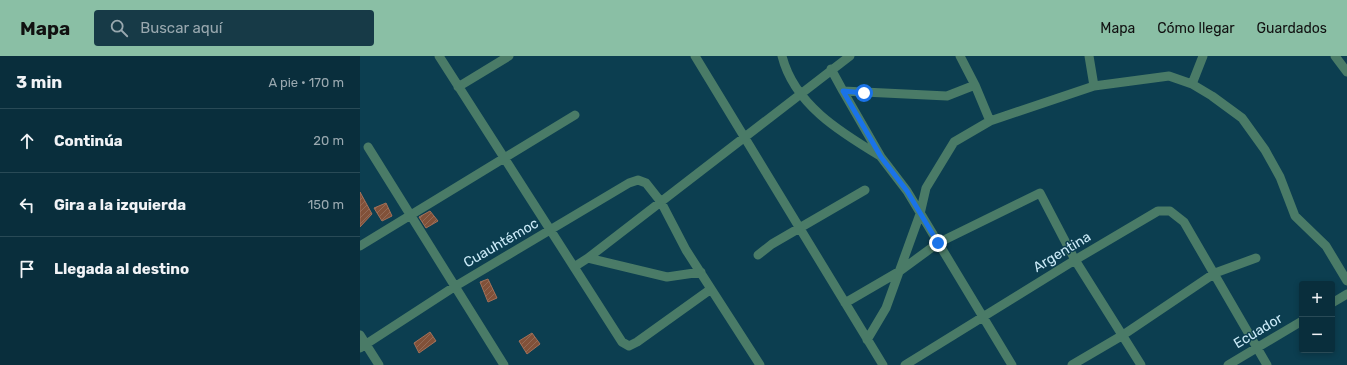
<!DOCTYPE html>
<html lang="es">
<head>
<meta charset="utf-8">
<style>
  :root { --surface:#092e3c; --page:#173a47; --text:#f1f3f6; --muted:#99a8af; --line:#294a56; --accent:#8abfa5 }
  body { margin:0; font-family:Rubik,sans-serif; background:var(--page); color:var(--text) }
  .controls { position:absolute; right:12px; bottom:12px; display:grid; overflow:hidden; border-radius:4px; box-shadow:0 2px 6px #0003 }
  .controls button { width:36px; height:36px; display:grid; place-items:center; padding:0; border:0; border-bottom:1px solid var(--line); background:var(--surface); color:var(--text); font:20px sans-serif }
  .stop { position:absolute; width:12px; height:12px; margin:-9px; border:3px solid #1a73e8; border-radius:50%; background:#fff }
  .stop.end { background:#1a73e8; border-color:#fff; box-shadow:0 1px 4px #0008 }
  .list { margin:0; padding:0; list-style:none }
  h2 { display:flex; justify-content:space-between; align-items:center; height:52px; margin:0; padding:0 16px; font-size:17px }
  h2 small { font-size:13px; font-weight:400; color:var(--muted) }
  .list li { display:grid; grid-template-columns:26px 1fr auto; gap:12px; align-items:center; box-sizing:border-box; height:64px; padding:0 16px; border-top:1px solid var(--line) }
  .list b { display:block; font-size:15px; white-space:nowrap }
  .list em { font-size:13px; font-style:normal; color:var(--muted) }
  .icon { flex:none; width:22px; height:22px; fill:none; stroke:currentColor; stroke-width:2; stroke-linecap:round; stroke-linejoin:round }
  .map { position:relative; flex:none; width:987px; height:309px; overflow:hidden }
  header { display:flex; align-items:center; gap:24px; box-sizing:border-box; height:56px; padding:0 20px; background:var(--accent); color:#111 }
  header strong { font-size:19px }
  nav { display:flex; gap:22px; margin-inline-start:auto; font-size:14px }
  .search { width:280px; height:36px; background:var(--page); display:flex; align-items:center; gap:10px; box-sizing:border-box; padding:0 14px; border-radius:4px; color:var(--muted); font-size:15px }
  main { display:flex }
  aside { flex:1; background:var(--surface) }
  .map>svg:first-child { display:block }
</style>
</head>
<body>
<header>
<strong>Mapa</strong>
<div class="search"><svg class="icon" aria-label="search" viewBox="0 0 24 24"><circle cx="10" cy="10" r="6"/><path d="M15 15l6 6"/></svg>Buscar aquí</div>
<nav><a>Mapa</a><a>Cómo llegar</a><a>Guardados</a></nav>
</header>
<main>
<aside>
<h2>3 min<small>A pie · 170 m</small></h2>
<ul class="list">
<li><svg class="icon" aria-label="ahead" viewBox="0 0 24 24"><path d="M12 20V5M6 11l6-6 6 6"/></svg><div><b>Continúa</b></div><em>20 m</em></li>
<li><svg class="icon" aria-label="left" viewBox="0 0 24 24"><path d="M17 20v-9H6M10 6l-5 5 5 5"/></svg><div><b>Gira a la izquierda</b></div><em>150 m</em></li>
<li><svg class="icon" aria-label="arrive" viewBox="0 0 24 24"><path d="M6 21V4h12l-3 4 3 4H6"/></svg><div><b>Llegada al destino</b></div></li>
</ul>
</aside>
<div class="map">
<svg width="987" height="309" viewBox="0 0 987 309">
  <defs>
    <pattern id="building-hatch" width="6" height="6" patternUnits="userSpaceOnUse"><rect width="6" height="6" fill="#815139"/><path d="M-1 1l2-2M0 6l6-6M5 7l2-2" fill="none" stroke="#926a56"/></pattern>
  </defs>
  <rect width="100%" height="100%" fill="#0c3e50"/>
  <path fill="url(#building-hatch)" stroke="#a37058" d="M0,136L12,158L0,171Z
    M26,147L32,160L22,165L14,152Z
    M70,155L78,165L66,172L59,161Z
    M128,223L137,242L128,246L120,226Z
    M70,276L76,285L59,297L54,287Z
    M172,277L180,288L167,298L159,285Z"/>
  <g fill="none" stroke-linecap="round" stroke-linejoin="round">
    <path stroke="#4a7b67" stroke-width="9" d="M79,0L214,211L228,202L307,221L341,216
      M335,0L523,309
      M422,0C434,48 480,76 520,100
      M600,0L615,29L630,65
      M729,0L734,30
      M975,0L987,16
      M471,13L483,35L587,40L615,29
      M832,28L843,0
      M98,31L149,0
      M483,35L521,101L547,135L652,309
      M8,91L144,309
      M0,190L215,59
      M398,199L412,188L505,134
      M228,202L490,0
      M214,211L262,286L269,290L277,286L351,233
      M485,247L540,215L578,187L680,137L715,204L781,309
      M972,247L987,238
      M0,279L19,309
      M507,284L526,252L560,158L566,132L594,86L630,65L734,30L809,20L832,28L852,40L882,62L905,94L920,121L935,160L966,190L987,225
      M0,292L94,231L269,127L278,124L286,127L301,146L326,194L400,309
      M545,309L715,204L798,155H810L824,166L907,309
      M712,309L763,279L855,217L896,202
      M868,309L942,265"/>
  </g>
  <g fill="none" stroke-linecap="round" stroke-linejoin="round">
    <path stroke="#1a73e8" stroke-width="5" d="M504,37L483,35L521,101L547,135L578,187"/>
  </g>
  <g text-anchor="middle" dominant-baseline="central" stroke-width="3" stroke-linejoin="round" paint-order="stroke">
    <g font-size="14" fill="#ccebf8" stroke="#0c3e50">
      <text transform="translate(141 187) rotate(-30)">Cuauhtémoc</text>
      <text transform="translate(702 196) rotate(-31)">Argentina</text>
      <text transform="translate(898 275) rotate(-31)">Ecuador</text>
    </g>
  </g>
</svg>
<div class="controls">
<button>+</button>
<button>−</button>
</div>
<div class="stop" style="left:504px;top:37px"></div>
<div class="stop end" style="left:578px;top:187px"></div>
</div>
</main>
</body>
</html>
